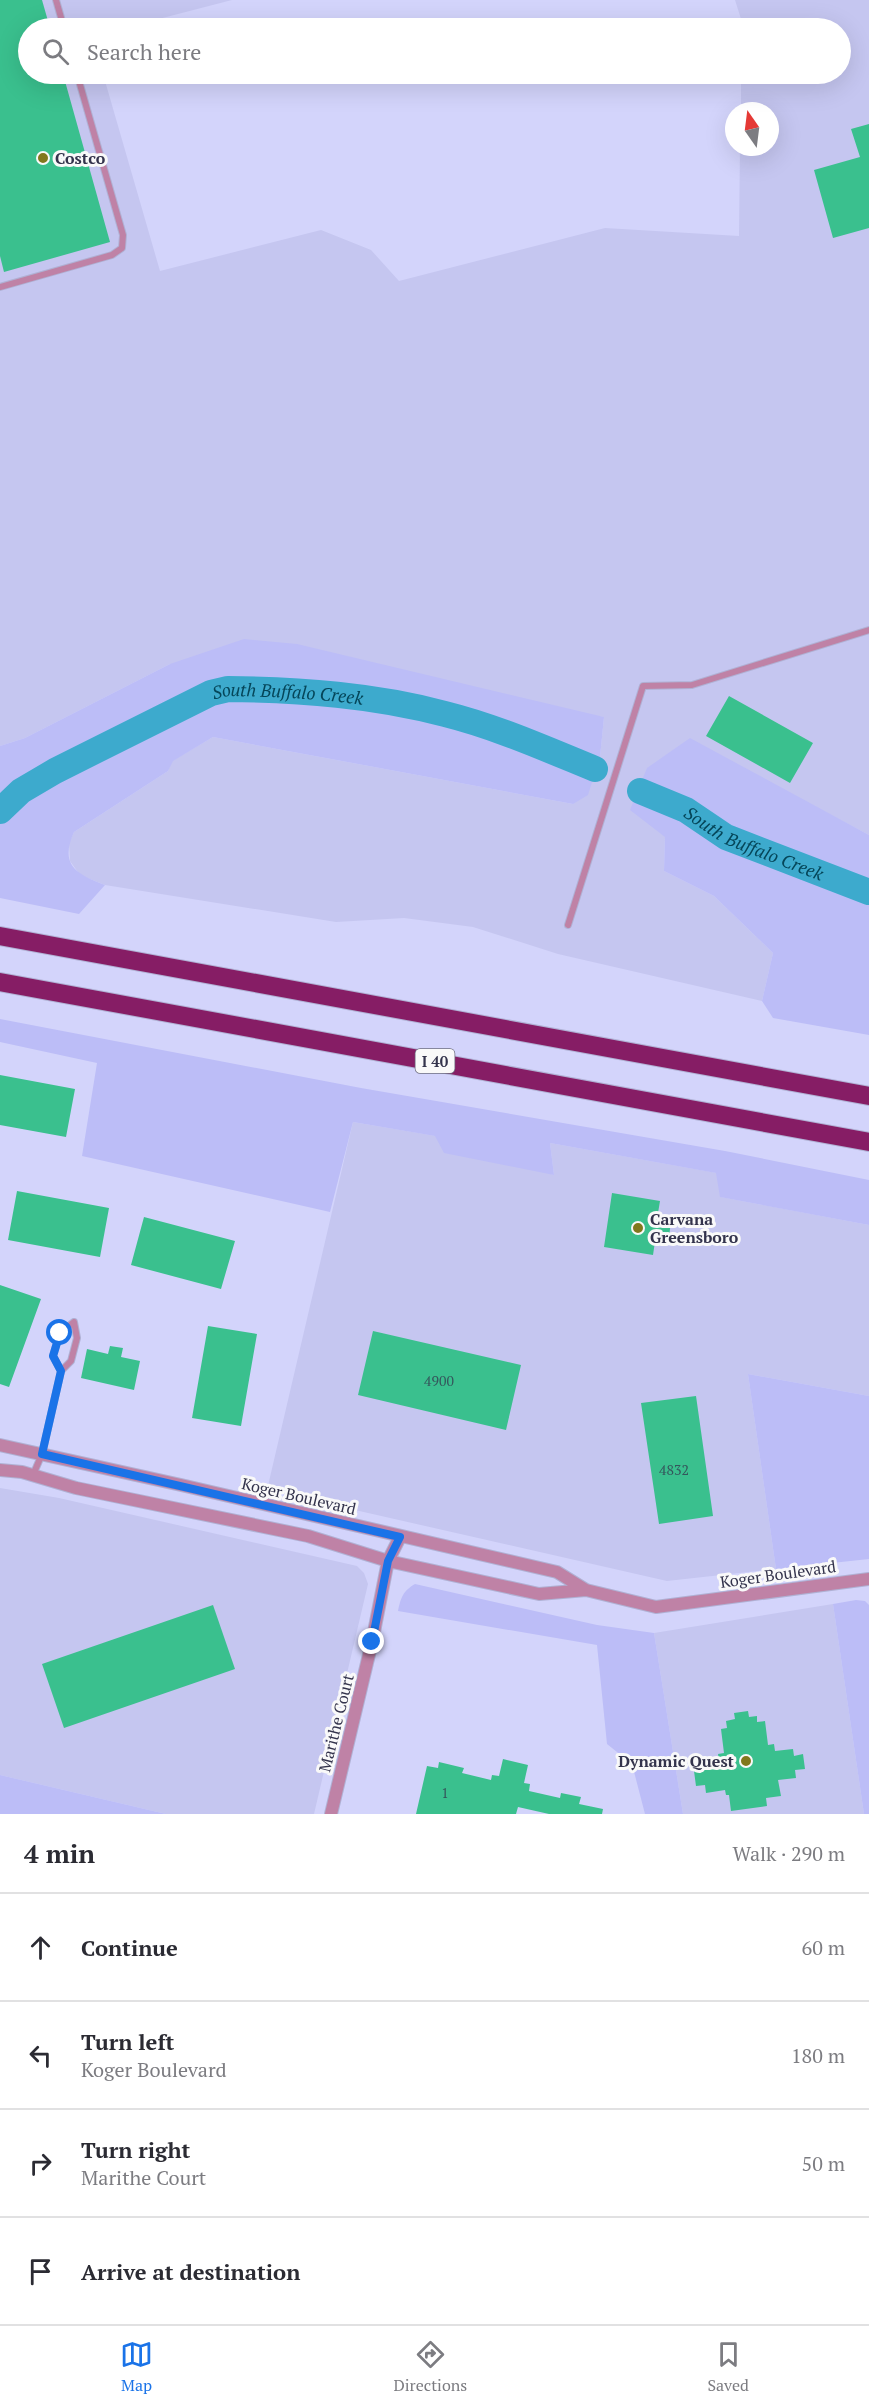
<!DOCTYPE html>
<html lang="en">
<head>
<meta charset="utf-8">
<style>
  :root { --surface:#fff; --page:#f7f7f7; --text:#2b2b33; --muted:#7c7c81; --line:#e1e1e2; --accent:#1a73e8 }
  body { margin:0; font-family:"PT Serif",serif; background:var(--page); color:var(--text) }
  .compass { position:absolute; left:725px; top:102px; width:54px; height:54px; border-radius:50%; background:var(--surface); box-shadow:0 6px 24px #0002; rotate:346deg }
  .stop { position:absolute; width:18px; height:18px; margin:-14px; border:4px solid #1a73e8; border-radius:50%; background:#fff }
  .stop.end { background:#1a73e8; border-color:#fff; box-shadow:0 2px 6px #0008 }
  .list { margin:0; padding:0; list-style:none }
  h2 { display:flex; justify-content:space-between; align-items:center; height:78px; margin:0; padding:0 24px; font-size:26px }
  h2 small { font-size:20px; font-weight:400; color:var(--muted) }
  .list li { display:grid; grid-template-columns:39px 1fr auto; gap:18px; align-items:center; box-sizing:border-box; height:108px; padding:0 24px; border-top:2px solid var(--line) }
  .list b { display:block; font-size:22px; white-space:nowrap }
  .list p { margin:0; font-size:20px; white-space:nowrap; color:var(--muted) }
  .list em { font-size:20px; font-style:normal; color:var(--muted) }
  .icon { flex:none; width:33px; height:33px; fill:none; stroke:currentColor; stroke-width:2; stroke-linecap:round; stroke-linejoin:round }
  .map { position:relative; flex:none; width:869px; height:1814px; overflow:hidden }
  .search { position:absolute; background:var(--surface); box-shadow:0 6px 24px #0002; left:18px; right:18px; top:18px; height:66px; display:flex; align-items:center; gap:15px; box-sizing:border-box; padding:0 21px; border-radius:33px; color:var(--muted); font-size:22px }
  .sheet { height:510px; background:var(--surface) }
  nav { display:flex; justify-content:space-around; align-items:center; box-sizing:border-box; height:84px; border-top:2px solid var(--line); background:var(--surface); font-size:16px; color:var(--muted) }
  nav a { display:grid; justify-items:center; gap:3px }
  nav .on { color:var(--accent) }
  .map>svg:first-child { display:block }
</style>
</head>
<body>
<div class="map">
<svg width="869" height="1814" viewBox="0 0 869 1814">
  <rect width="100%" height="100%" fill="#d3d4fb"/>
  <path fill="#c5c6f0" d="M0,0H232L124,28H28V74H103L160,271L321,230L371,250L399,281L605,228L739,236L740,147H770V111H741V74H840V28H741V19L735,0H869V835L791,794L665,837L664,871L714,896L773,953L762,1001L558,954L473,927L404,918L336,922L105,885L80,875L70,861L69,843L74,832L168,771L172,761L213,737L573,804L600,757L604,717L170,664L25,738L0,746Z
    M353,1122L436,1136L554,1175L550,1143L717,1173L721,1197L869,1225V1396L748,1374L776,1569L667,1581L267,1490Z
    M0,1488L59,1498L357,1566L364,1573L368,1584L314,1814H166L0,1775Z
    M833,1604L864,1814H683L654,1633Z"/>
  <path fill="#bcbdf7" d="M244,639L297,644L604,717L600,757L588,795L573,804L213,737L173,761L168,771L74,832C59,866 77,874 105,885L79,914L0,898V746L25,738L170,664Z
    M690,738L869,835V1035L773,1018L762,1001L773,953L714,896L664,871L665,837L630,810L647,768Z
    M0,1019L361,1088L725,1151L869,1180V1225L720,1197L716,1173L550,1143L554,1175L444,1153L435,1136L353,1122L330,1212L82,1156L97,1063L0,1042Z
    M748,1374L869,1396V1559L776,1569Z
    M415,1584L597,1625L654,1633L683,1814H645L632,1764L607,1744L597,1645L398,1611C401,1597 403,1591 415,1584Z
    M856,1600L865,1601L869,1605V1814H864L833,1604Z
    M0,1775L166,1814H0Z"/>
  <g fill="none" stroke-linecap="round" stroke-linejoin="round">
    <g stroke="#3daacd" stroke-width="26">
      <path id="s1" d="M640,791L686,810L726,837L869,892"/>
      <path id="s2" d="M0,811L21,791L55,771L211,693L228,689C301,690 374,695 445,714C497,727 546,749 595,769"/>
    </g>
  </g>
  <path fill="#3ac08e" d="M0,0H42L50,28H28V74H63L110,242L4,272L0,256Z
    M869,124V228L833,238L814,170L860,157L851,129Z
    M729,696L813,743L790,783L706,736Z
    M0,1075L75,1089L66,1137L0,1125Z
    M17,1191L109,1208L100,1257L8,1240Z
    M612,1193L660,1201L657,1219L671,1221L669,1237L656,1235L653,1255L604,1247Z
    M144,1217L235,1241L221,1289L131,1265Z
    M0,1285L41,1299L9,1387L0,1384Z
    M208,1326L257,1334L241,1426L192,1418Z
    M373,1331L521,1365L506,1430L358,1395Z
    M110,1346L123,1348L121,1357L140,1361L134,1390L81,1378L87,1349L108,1354Z
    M696,1396L713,1516L659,1524L641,1403Z
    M213,1605L235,1669L64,1728L42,1664Z
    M748,1711L749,1717L757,1716V1722L765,1721L768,1745L774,1744L775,1751L793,1749L794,1756L803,1754L805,1769L795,1770L796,1778L778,1780L781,1796L766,1798L767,1806L731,1811L729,1795H726L725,1790L706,1793L705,1785L696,1786L694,1771L702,1770L701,1762L719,1760L718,1754L724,1753L721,1729L727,1728L726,1721L735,1719L734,1713Z
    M503,1759L528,1765L524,1783L530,1784L529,1791L560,1798L561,1793L581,1797L579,1804L603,1809L602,1814H549L518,1807L516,1814H416L427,1766L438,1768L439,1762L464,1768L462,1773L491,1780L492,1775L499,1776Z"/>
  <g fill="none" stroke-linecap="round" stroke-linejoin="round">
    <g stroke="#b0b1d4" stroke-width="8">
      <path id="lane" d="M56,0L64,28
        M0,287L112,255L122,248L123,235L77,74
        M568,925L643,686L692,685L869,630
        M33,1475L42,1454L61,1371L71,1361L77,1338L74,1322L60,1333L53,1356L61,1371"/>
    </g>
    <g stroke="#b0b1d4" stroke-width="14">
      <path id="street" d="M0,1445L181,1485L557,1572L586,1590L656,1607L869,1579
        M0,1470L22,1472L76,1488L308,1536L388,1561L539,1594L586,1590
        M331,1814L372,1642L388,1561L400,1537"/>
    </g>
    <g stroke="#b0b1d4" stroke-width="20">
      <path id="highway" d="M0,936L869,1096
        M0,982L869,1142"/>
    </g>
    <use href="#lane" stroke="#bf82a6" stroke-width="6"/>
    <use href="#street" stroke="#bf82a6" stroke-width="12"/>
    <use href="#highway" stroke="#861d65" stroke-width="18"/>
  </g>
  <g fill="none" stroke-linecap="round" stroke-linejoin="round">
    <path stroke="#1a73e8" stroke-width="8" d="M60,1333L53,1356L61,1371L42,1454L400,1537L388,1561L372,1642"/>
  </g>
  <g fill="#81781d" stroke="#f9f9f9" stroke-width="2">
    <circle cx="43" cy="158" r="6"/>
    <circle cx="638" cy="1228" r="6"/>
    <circle cx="746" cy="1761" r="6"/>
  </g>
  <g text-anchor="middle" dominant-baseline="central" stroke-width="6" stroke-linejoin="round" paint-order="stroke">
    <g font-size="14" fill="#35565c">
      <text x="439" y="1380">4900</text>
      <text x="674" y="1469">4832</text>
      <text x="445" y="1792">1</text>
    </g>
    <rect fill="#f9f9f9" stroke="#6e6e80" stroke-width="1.5" x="415.5" y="1049" width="39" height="24" rx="4.5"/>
    <g font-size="15" font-weight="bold" fill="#33334c">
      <text x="435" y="1061">I 40</text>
    </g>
    <g font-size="16" font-weight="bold" fill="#33334c" stroke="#f9f9f9" text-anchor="start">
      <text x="55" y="158">Costco</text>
      <text x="650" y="1219">Carvana<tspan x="650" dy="18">Greensboro</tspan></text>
      <text x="734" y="1761" text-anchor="end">Dynamic Quest</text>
    </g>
    <g font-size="16" fill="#33334c" stroke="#f9f9f9">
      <text transform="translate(299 1496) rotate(13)">Koger Boulevard</text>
      <text transform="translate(778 1574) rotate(-8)">Koger Boulevard</text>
      <text transform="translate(336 1723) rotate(-76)">Marithe Court</text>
    </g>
    <g font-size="18" font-style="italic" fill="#054659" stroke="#f9f9f9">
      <text stroke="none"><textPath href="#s2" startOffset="320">South Buffalo Creek</textPath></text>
      <text stroke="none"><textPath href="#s1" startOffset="126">South Buffalo Creek</textPath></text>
    </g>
  </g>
</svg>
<svg class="compass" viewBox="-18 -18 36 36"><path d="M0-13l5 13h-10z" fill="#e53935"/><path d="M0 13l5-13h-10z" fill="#7c7c81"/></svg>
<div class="stop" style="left:60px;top:1333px"></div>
<div class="stop end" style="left:372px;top:1642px"></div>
<div class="search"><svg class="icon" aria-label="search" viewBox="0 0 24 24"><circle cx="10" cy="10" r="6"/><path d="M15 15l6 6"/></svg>Search here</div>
</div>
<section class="sheet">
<h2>4 min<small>Walk · 290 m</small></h2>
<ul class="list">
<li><svg class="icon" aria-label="ahead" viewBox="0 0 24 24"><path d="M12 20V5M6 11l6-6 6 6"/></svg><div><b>Continue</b></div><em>60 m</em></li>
<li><svg class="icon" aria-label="left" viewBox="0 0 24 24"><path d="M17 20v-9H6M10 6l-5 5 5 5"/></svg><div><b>Turn left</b><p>Koger Boulevard</p></div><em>180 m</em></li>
<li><svg class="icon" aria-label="right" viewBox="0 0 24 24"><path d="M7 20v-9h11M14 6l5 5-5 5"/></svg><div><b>Turn right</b><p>Marithe Court</p></div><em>50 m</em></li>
<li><svg class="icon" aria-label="arrive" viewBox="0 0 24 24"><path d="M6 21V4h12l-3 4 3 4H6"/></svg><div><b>Arrive at destination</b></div></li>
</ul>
</section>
<nav>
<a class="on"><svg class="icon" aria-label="map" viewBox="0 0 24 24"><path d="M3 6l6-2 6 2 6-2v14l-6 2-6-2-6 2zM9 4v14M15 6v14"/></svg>Map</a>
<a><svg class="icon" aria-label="directions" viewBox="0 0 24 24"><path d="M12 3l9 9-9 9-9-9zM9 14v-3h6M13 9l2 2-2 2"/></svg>Directions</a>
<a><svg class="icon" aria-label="saved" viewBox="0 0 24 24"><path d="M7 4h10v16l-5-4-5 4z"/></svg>Saved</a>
</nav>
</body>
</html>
